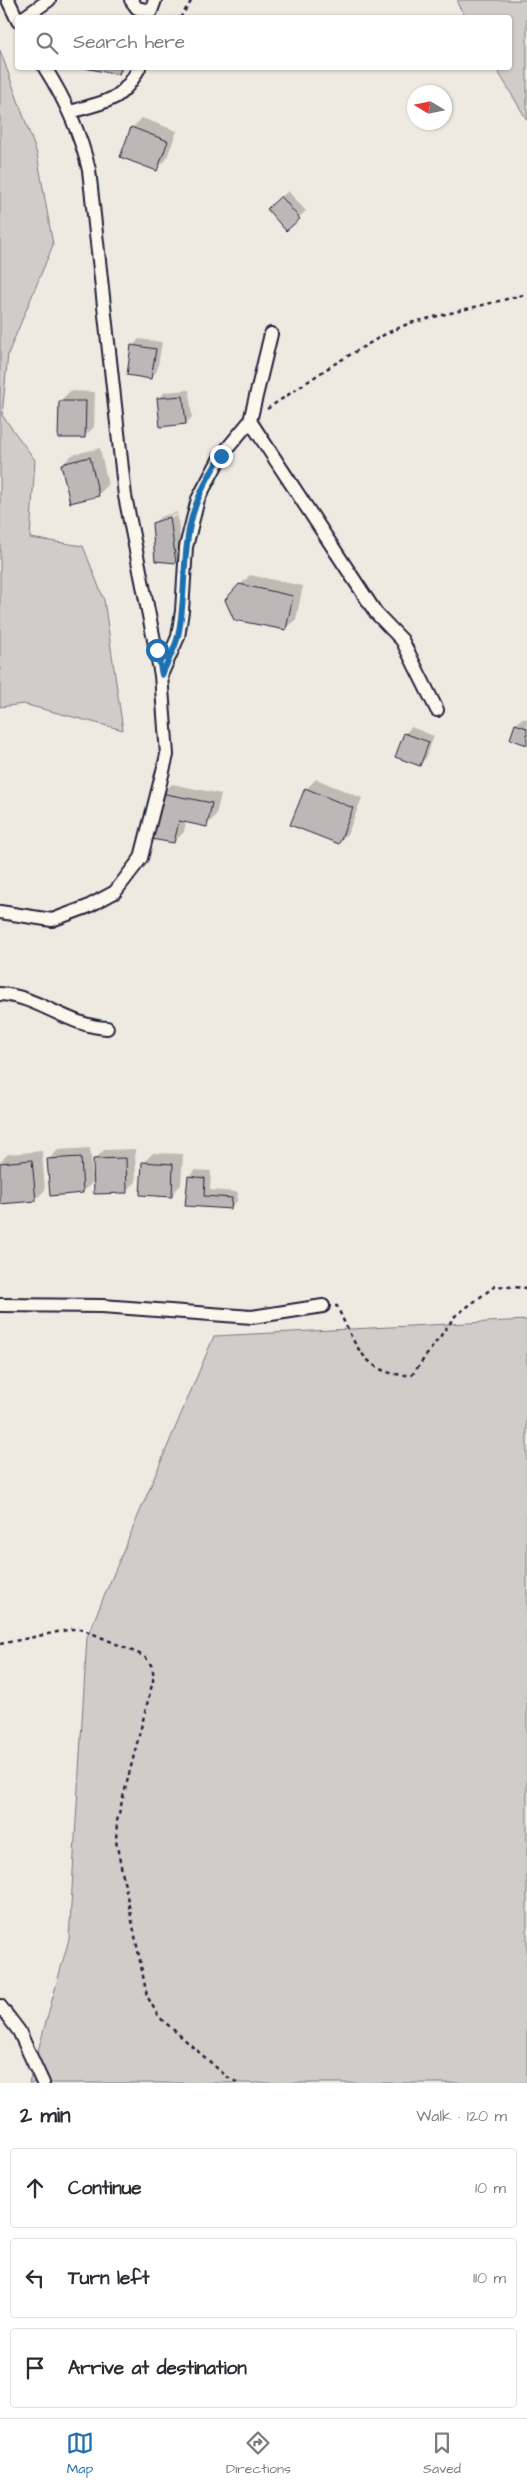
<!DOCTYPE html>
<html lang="en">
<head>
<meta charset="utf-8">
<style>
  :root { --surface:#fff; --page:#f2f2f3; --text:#2b2b33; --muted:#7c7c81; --line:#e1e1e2; --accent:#1f6fb2 }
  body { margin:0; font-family:"Architects Daughter",sans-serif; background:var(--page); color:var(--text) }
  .compass { position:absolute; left:407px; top:85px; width:45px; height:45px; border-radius:50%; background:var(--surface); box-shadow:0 1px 4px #0004; rotate:280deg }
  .stop { position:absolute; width:15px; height:15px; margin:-11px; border:4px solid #1f6fb2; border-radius:50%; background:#fff }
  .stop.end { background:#1f6fb2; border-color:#fff; box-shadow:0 1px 5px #0008 }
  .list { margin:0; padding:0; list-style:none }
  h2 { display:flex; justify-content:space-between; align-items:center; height:65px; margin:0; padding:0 20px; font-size:21px }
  h2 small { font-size:16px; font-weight:400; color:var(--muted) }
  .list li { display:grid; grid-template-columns:32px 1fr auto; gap:15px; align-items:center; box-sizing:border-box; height:80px; margin:0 10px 10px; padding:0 10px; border:1px solid var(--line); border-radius:5px }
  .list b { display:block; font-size:19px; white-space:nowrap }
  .list em { font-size:16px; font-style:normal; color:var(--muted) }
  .icon { flex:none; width:28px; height:28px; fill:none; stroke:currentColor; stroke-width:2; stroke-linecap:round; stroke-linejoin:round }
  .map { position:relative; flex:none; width:527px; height:2083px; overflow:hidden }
  .search { position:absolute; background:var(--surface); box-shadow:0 1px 4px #0004; left:15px; right:15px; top:15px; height:55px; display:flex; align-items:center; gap:12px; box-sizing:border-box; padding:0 18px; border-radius:5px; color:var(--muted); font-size:19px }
  .sheet { height:335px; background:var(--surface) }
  nav { display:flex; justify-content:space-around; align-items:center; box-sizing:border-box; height:70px; border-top:1px solid var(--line); background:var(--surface); font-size:14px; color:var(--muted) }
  nav a { display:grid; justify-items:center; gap:2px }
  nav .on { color:var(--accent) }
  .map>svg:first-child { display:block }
</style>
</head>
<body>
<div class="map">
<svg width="527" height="2083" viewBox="0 0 527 2083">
  <rect width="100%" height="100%" fill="#eeeae2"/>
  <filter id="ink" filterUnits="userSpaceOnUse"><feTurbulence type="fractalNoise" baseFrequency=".02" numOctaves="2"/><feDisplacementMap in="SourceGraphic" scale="10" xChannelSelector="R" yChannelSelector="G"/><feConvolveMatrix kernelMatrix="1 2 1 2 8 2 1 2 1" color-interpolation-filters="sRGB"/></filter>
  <g filter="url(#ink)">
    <path fill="#d0cdc9" stroke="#797882" d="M458,0H527V120L496,68H510V18L466,17L458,5Z
      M0,50L37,154L53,245L8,354L2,415L35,460L30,538L83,546L104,600L123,730L23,704L0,707Z
      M527,1320V2083H29L69,1939L87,1637L214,1336Z"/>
    <path fill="#0003" fill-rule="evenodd" d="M88,68H125L119,74Z
      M142,118L177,131L166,160L156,170L132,128Z
      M288,191L306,211L286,229L275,203Z
      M139,339L162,342L157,371L151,378L133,346Z
      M189,390L192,417L186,423L158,399L165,392Z
      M70,391L95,392L94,427L84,437L60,401Z
      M100,448L108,485L98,495L62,465L72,455Z
      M177,512L182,555L176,562L156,560L153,524L160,517ZM176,514L177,516L158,522V520Z
      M250,575L303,586L296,619L286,629L240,585Z
      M522,718L527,719V744L516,724Z
      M411,727L434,736L426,758L420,764L405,734Z
      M316,779L362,798L348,833L338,843L306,789Z
      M172,784L221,794L216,815L207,825L186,821L184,832L174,842L162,794Z
      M90,1148L93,1182L83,1192L48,1160L58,1150Z
      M135,1149L136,1182L126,1191L94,1160L104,1150Z
      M42,1151L45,1190L35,1200L0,1189V1162L8,1154Z
      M153,1153L183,1154L181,1185L171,1195L143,1163Z
      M195,1170L211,1171L210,1190L238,1192L237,1201L230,1208L187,1205L189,1177Z"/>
    <path fill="#bcb8b8" stroke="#22223b" d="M85,68H121L119,75Z
      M131,127L168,141L157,171L120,157Z
      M281,196L300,219L286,231L267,209Z
      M131,345L156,349L151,379L127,375Z
      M183,396L186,424L160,427L157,398Z
      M59,401H86L85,438H58Z
      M90,457L99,496L70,503L61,464Z
      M170,517L176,563L155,561L152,523Z
      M239,584L293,596L286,630L234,620L225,600Z
      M515,724L527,728V745L510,739Z
      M404,733L429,742L420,766L395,757Z
      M305,788L353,808L339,844L290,825Z
      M161,793L212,803L207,827L179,821L174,843L151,839Z
      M81,1157L83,1193L50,1196L47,1159Z
      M126,1158L127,1193L94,1194L93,1159Z
      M32,1160L36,1201L0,1204V1163Z
      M142,1162L173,1164L172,1197L140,1195Z
      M188,1176L205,1178L204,1196L232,1198L231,1209L185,1206Z"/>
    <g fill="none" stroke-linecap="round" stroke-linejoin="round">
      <g stroke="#22223b" stroke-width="16">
        <path id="minor" d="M8,0L18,21
          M131,0L137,8L151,11L155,0
          M23,18L49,0
          M71,112C107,100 120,104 139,68
          M250,421L376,613L402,640L437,710
          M161,675L178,637L182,611L186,547L198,499L221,456L250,421L271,334
          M0,912L52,920L87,907L115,892L141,858L167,755L161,675L125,496L89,170C80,132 66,101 45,68
          M0,994C38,996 68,1026 107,1028
          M0,1305L102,1306L252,1317L323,1306
          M0,2006L19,2031L43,2083"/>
      </g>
      <path stroke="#22223b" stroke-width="2.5" stroke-dasharray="4 4" stroke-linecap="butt" d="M180,18L192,0
        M267,409L331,366L387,333L410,323L527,294
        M335,1306H337C354,1343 365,1377 412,1375L455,1316L495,1286L527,1288
        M0,1644L72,1629H82L144,1656C152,1664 154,1669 153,1681L117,1821L116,1841L147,1996L159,2017L226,2076L238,2083"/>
      <use href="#minor" stroke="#fbf7ec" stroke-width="12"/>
    </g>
  </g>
  <g fill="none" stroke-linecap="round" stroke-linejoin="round" filter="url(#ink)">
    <path stroke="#1f6fb2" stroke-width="6" d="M157,650L162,675C167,662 175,649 178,636C186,600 182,562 190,525C195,500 207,478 221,456"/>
  </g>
</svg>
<svg class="compass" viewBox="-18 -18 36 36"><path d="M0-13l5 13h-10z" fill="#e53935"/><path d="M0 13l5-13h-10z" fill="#7c7c81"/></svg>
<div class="stop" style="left:157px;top:650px"></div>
<div class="stop end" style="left:221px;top:456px"></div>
<div class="search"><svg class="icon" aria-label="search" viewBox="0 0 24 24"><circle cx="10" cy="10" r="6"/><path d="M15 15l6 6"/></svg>Search here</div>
</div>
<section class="sheet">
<h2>2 min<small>Walk · 120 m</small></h2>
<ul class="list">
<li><svg class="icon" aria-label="ahead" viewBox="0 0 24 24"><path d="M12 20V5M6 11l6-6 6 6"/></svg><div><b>Continue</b></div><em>10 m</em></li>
<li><svg class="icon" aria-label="left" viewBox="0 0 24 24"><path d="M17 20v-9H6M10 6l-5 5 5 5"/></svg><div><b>Turn left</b></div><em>110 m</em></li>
<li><svg class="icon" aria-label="arrive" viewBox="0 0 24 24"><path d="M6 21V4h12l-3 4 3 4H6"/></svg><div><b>Arrive at destination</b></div></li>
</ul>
</section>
<nav>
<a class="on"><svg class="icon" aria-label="map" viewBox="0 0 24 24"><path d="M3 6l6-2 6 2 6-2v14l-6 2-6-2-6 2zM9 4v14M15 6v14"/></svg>Map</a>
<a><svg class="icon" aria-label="directions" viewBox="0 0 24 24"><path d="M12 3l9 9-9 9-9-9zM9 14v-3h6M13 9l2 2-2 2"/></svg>Directions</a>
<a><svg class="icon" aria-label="saved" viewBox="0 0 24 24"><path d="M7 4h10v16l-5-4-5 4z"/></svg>Saved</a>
</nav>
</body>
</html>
